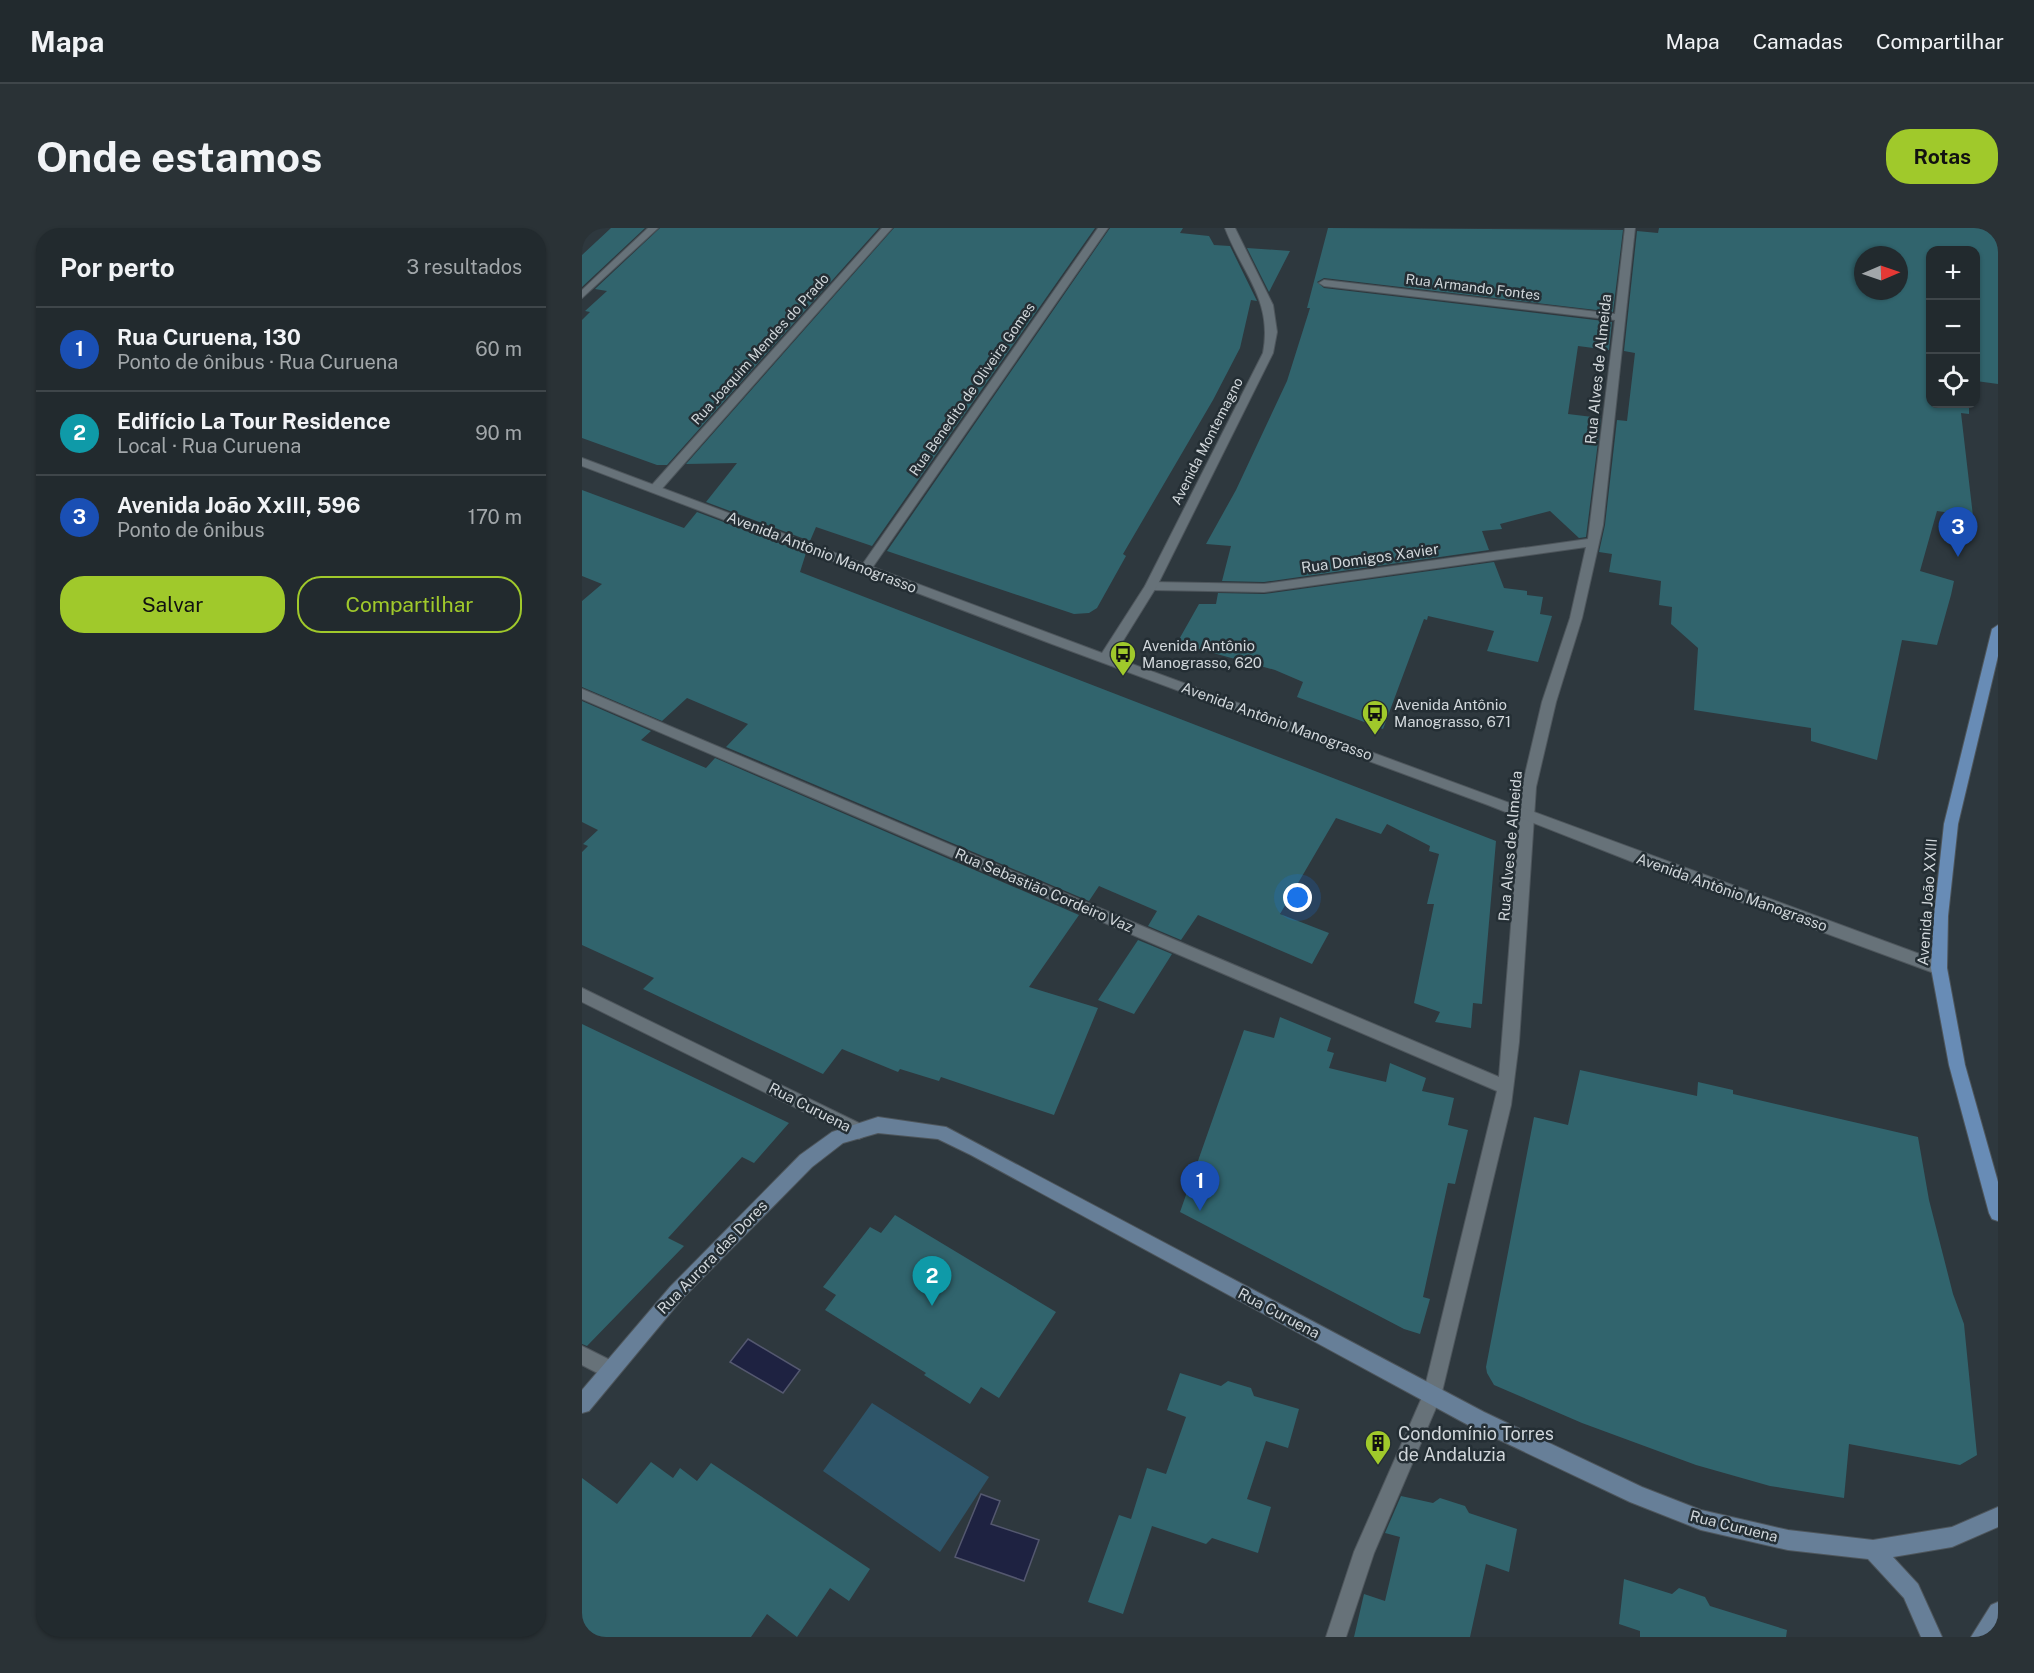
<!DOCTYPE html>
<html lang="pt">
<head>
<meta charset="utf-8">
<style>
  :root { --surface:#222a2e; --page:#2a3236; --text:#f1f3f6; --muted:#a2a7aa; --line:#3f464a; --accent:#a0c92b }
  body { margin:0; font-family:"Public Sans",sans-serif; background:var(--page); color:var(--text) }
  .controls { position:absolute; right:18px; top:18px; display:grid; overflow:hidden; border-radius:12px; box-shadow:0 2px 4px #0004 }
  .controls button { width:54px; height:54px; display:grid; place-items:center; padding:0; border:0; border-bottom:2px solid var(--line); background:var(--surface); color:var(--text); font:30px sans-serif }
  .compass { position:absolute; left:1272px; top:18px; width:54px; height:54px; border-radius:50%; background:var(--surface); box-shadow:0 2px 4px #0004; rotate:88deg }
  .you { position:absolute; left:716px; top:670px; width:21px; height:21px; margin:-15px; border:4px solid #fff; border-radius:50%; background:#1a73e8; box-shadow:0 0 0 9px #1a73e833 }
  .badge { display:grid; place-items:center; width:39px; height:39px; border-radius:50%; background:var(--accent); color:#fff; font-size:20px; font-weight:700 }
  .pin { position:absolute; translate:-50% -50px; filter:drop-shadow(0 2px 3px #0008) }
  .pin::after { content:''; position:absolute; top:32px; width:21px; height:18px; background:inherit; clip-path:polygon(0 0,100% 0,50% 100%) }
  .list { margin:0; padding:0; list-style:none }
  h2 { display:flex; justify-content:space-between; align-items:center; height:78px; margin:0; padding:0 24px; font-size:26px }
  h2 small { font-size:20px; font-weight:400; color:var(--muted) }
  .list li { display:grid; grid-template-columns:39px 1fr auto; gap:18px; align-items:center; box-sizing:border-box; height:84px; padding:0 24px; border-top:2px solid var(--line) }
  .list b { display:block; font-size:22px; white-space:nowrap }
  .list p { margin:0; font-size:20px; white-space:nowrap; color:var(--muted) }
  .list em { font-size:20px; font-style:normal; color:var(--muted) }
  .actions { display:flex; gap:12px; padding:18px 24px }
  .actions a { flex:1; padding:14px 0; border:2px solid var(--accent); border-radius:24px; text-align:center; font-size:21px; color:var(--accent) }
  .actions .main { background:var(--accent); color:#111 }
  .icon { flex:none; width:33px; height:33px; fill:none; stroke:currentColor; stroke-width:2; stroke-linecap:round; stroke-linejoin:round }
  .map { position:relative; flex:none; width:1416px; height:1409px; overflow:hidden; border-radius:24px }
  header { display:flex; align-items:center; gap:36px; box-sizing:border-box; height:84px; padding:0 30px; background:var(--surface); border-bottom:2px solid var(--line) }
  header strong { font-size:28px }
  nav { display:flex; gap:33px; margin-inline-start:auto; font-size:21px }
  .intro { display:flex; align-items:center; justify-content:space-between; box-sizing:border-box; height:144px; padding:0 36px }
  h1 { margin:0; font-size:42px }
  .button { padding:15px 27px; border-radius:24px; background:var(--accent); color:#111; font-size:21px; font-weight:700 }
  main { display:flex; gap:36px; padding:0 36px }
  aside { flex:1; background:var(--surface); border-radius:24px; box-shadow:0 2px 4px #0004 }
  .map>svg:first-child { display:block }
</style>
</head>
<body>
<header>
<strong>Mapa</strong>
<nav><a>Mapa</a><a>Camadas</a><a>Compartilhar</a></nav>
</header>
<div class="intro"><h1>Onde estamos</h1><a class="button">Rotas</a></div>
<main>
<aside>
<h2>Por perto<small>3 resultados</small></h2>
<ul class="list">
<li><span class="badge" style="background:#1a4fb4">1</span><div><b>Rua Curuena, 130</b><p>Ponto de ônibus · Rua Curuena</p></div><em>60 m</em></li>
<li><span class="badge" style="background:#0f9aa8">2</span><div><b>Edifício La Tour Residence</b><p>Local · Rua Curuena</p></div><em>90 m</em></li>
<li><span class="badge" style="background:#1a4fb4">3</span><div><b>Avenida João XxIII, 596</b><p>Ponto de ônibus</p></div><em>170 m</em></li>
</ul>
<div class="actions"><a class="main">Salvar</a><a>Compartilhar</a></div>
</aside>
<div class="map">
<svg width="1416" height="1409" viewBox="0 0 1416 1409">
  <rect width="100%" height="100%" fill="#2e383e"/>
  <path fill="#2e5569" d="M290,1175L407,1249L358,1324L241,1243Z"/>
  <path fill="#1e2241" stroke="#54586f" stroke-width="1.5" d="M166,1111L218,1142L201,1165L148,1134Z
    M399,1266L418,1273L409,1296L457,1312L442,1353L373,1329Z"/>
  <path fill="#31646d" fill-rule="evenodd" d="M29,0H63L0,59V27Z
    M78,0H297L85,237H75L0,210V92L8,84L3,83L25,63L13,61Z
    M312,0H513L290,318L234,299L228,313L124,274L155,235L104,236Z
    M528,0H601L598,5L627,8L632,17L648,18L675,73L669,72L658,120L631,172L541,326L544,328L515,380L507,385L492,386L305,323Z
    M746,0L1041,2L1031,84L742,50L735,54L742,60L1030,94L1027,122L996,118L986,186L1019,190L1004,309L997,310L968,283L918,296L920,301L900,303L907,322L682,354L640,353L649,318L624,316L654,262L705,153L728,80H725Z
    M1077,0H1416V156L1394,153V22H1348V176H1387V186L1379,185L1391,288L1355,283L1338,343L1372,353L1369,367L1355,417L1320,412L1295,532L1229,513V500L1112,482L1116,420L1089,396L1090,379L1077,377L1079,353L1027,344L1030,326L1017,324L1023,297L1035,192L1045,193L1053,125L1042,123L1055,3L1076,5ZM1281,27H1317V63H1281Z
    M665,20L708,23L687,64Z
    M0,262L102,300L115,284L224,325L218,344L914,613L900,776L891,775L889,800L853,794L858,784L832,775L852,676H845L857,626L847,623L848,618L805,596L799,606L754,590L698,686L747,705L730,736L616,687L599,712L566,698L575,683L517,658L507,673L144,519L166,496L105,470L80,493L0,459V373L20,356L0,348Z
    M912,334L922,360L945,363V367L961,369L958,386L970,388L956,434L905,423L912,403L846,388L845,392L842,391L801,501L715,469L721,454L693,442L595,415L617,376H634L636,365L682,366Z
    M0,473L69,503L59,512L124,540L133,530L497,687L447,759L516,780L472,887L359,849L357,853L318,841L316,844L260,821L241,846L61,761L72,750L0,717V624L6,618L1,616L16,602L0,594Z
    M556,712L590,726L552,786L516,772Z
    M698,789L749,810L745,823L752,825L747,840L804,854L808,835L844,850L840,863L872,870L866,897L886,902L873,956L866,955L841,1069L848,1071L838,1106L822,1101L598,984L662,802L692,810Z
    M0,796L207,895L172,935L160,929L86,1010L102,1018L5,1118L0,1116Z
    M998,842L1115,868L1116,854L1151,862V866L1336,909L1347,972L1371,1066L1382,1096L1395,1227L1378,1237L1267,1216L1262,1270L1188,1258L1114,1237L1000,1195L912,1157L905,1145L904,1139L952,889L986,897Z
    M313,987L474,1084L417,1170L399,1159L388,1176L342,1147L344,1145L243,1082L254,1067L241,1059L288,999L299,1005Z
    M598,1145L639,1158L646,1153L669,1160L672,1168L717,1181L706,1220L684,1213L665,1271L689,1279L676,1325L630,1310L624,1316L570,1298L541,1386L506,1374L537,1287L549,1291L565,1240L584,1246L604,1189L585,1182Z
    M69,1234L91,1250L98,1240L115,1253L129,1235L288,1341L267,1373L248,1360L215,1409L185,1386L169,1409H0V1250L35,1276Z
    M819,1268L851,1275L858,1270L883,1278L887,1285L935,1301L927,1344L904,1336L888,1409H772L782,1366L803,1373L818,1309L803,1305Z
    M1042,1351L1090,1366L1097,1360L1123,1369L1128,1378L1205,1402L1204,1409H1058V1403L1037,1396Z"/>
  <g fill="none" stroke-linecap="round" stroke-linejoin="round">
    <g stroke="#4e565c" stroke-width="2">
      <path id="minor" d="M66,0H76L0,70V62Z
        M300,0H310L77,264H69V258Z
        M516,0H526L288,343H280V337Z
        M1043,0H1053L1021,297L1000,390L974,474L954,559L937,814L929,877L859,1168L792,1325L764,1409H744L772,1324L841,1167L915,863L0,471V461L917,849L940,559L960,474L988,390L1004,319L682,364L569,362L563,358L569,354L682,356L1006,311L1033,92L742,58L737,55L742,52L1033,86Z
        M0,760L283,898L285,903L283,908L277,911L271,908L0,774Z
        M0,1118L34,1135L36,1142L34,1149L27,1151L0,1137Z"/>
    </g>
    <g stroke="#4e565c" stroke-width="2">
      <path id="tertiary" d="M643,0H653L691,77L695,104L691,125L575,358L531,429L1362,735L1365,740L1362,745L1357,746L1352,745L1061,638L906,577L470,416L0,238V230L520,425L563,358L681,125C691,72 661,47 643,0Z"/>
    </g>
    <g stroke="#4e565c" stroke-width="2">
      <path id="secondary" d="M296,889L364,899L902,1184L1060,1259L1119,1282L1206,1302L1291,1312L1370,1299L1416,1279V1299L1370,1319L1311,1329L1336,1356L1360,1409H1339L1322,1370L1286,1331L1206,1322L1119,1302L1048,1274L888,1198L389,927L356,911L296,905L261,915L230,939L100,1071L7,1183L0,1185V1162L88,1059L218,927L250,904Z
        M1416,1374V1402L1411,1409H1389L1409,1377Z"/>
    </g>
    <g stroke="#4e565c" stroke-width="2">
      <path id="primary" d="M1416,397V428L1376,596L1366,688L1365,740L1383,837L1416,954V993L1410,991L1407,985L1367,837L1349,740L1352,688L1362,596L1410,401Z"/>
    </g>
    <use href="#minor" fill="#677279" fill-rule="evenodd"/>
    <use href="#tertiary" fill="#677279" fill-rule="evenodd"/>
    <use href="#secondary" fill="#677f98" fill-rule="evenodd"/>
    <use href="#primary" fill="#688cb6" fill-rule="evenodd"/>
  </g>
  <defs>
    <g id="bus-pin" transform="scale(1.35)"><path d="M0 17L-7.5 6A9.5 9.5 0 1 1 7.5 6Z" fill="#a0c92b" stroke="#242e34"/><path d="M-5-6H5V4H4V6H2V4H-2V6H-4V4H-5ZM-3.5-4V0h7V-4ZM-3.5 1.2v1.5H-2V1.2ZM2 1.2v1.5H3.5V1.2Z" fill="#111"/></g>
    <g id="building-pin" transform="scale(1.35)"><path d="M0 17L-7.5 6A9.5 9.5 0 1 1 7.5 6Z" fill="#a0c92b" stroke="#242e34"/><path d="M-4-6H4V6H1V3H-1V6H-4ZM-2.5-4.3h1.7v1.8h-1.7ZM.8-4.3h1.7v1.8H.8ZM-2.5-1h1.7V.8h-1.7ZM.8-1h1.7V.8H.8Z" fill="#111"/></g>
  </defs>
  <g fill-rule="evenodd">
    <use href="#bus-pin" x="541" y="426"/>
    <use href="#bus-pin" x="793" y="485"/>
    <use href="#building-pin" x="796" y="1215"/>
  </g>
  <g text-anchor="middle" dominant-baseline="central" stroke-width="5" stroke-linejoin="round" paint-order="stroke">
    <g font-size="14" fill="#d1d7db" stroke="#242e34">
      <text transform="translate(891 59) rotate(7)">Rua Armando Fontes</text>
      <text transform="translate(178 121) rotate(-48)">Rua Joaquim Mendes do Prado</text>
      <text transform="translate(390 161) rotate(-55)">Rua Benedito de Oliveira Gomes</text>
      <text transform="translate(625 213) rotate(-63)">Avenida Montemagno</text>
    </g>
    <g font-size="15" fill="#d1d7db" stroke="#242e34">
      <text transform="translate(1016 141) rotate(-84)">Rua Alves de Almeida</text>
      <text transform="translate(240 324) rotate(21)">Avenida Antônio Manograsso</text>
      <text transform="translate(788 330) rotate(-8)">Rua Domigos Xavier</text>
      <text transform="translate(695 493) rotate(20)">Avenida Antônio Manograsso</text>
      <text transform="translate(928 618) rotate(-85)">Rua Alves de Almeida</text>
      <text transform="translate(462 662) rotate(23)">Rua Sebastião Cordeiro Vaz</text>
      <text transform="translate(1150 664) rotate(20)">Avenida Antônio Manograsso</text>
      <text transform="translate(1345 674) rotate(-86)">Avenida João XXIII</text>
      <text transform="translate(228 879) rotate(27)">Rua Curuena</text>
      <text transform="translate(130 1029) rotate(-46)">Rua Aurora das Dores</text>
      <text transform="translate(697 1085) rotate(28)">Rua Curuena</text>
      <text transform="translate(1152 1298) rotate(14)">Rua Curuena</text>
    </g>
    <g font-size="15" fill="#d1d7db" stroke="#242e34" text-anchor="start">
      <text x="560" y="417">Avenida Antônio<tspan x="560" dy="17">Manograsso, 620</tspan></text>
      <text x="812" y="476">Avenida Antônio<tspan x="812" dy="17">Manograsso, 671</tspan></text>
    </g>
    <g font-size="18" fill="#d1d7db" stroke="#242e34" text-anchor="start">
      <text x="816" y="1205">Condomínio Torres<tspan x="816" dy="21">de Andaluzia</tspan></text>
    </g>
  </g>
</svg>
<div class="controls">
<button>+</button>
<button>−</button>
<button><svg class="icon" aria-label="locate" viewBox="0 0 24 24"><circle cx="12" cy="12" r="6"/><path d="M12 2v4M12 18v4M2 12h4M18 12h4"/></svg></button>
</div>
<svg class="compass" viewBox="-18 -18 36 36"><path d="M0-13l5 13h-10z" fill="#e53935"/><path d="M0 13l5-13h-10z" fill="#a2a7aa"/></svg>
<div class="you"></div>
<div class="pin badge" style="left:618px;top:983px;background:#1a4fb4">1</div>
<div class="pin badge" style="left:350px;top:1078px;background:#0f9aa8">2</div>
<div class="pin badge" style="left:1376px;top:329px;background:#1a4fb4">3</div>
</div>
</main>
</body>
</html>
